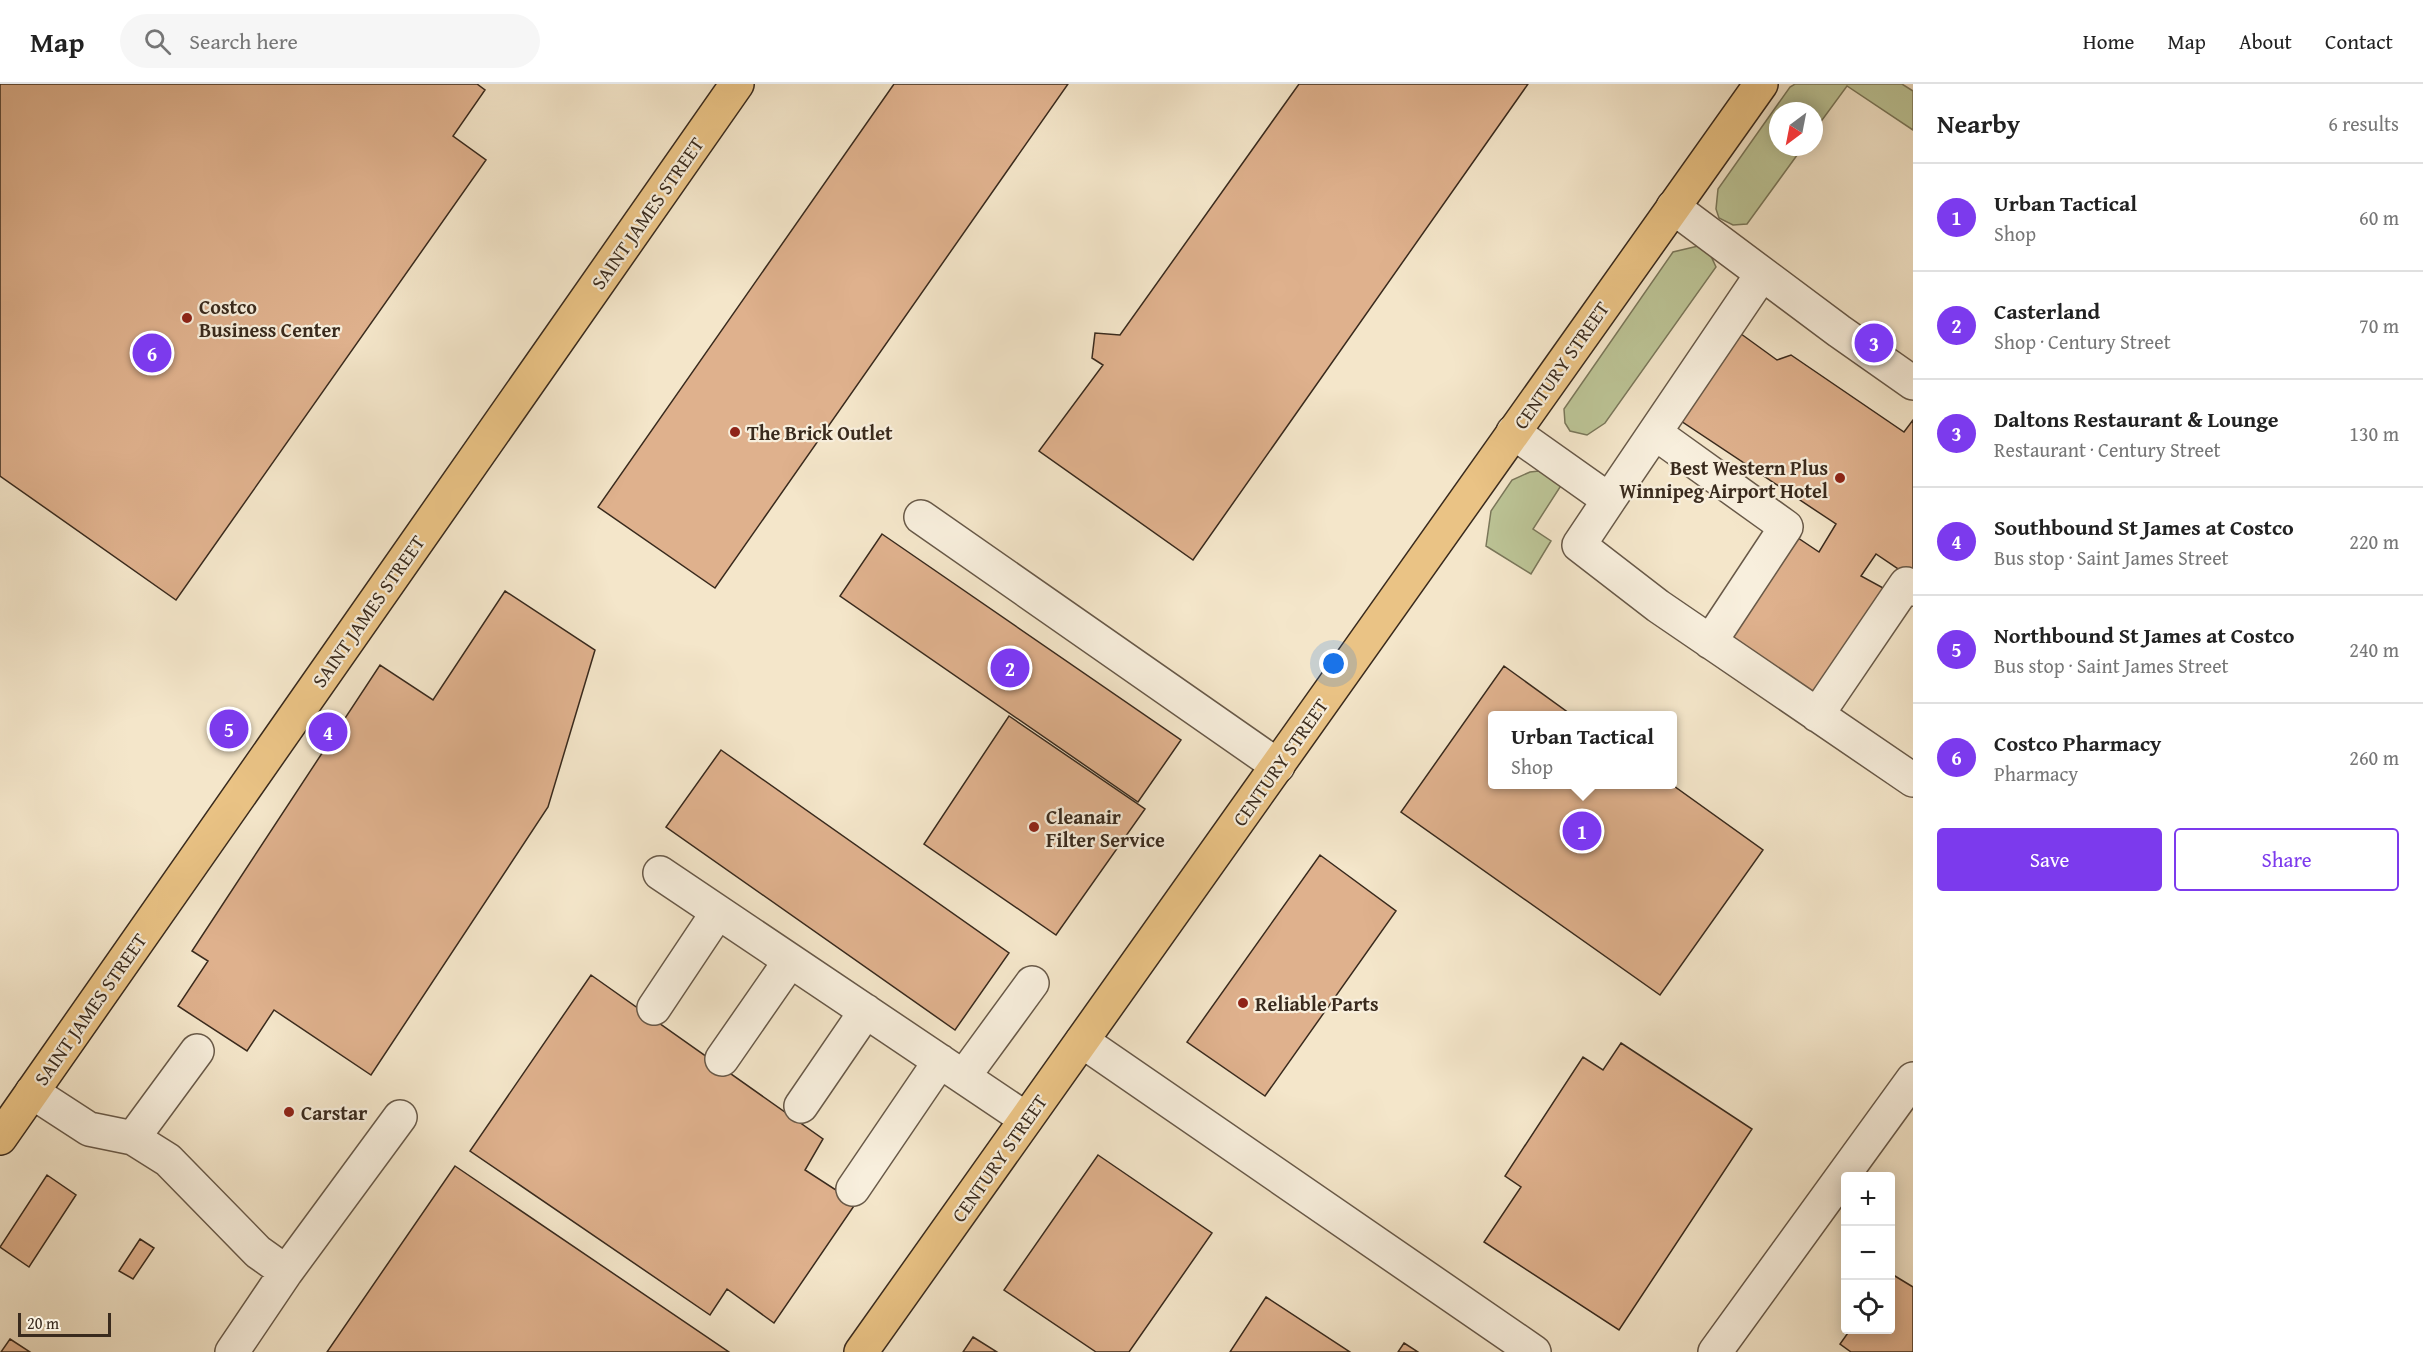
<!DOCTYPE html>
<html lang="en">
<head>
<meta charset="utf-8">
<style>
  :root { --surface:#fff; --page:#f6f6f6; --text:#222; --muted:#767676; --line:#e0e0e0; --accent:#7c3aed }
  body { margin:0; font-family:"Gentium Book Plus",serif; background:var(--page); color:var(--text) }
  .controls { position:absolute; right:18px; bottom:18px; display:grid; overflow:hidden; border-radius:6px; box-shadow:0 3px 15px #0003 }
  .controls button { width:54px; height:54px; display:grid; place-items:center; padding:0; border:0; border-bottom:2px solid var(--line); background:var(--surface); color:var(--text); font:30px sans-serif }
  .compass { position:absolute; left:1769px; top:18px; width:54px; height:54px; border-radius:50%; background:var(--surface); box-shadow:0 3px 15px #0003; rotate:212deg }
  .scale { position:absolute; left:18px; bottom:15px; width:93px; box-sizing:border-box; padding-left:6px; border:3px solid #392a1d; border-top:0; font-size:16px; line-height:21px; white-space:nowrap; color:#392a1d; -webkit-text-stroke:4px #f8efdd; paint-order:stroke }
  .you { position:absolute; left:1334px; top:580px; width:21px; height:21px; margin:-15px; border:4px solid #fff; border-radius:50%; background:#1a73e8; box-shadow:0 0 0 9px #1a73e833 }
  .badge { display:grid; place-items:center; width:39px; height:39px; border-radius:50%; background:var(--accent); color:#fff; font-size:20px; font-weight:700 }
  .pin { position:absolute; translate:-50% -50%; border:3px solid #fff; box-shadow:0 2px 6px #0006 }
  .popup { position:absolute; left:1488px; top:627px; width:189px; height:78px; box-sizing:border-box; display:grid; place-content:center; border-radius:6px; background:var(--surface); filter:drop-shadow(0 2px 4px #0005); font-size:20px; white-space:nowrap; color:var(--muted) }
  .popup b { font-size:22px; color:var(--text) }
  .popup::after { content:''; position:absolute; left:50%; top:100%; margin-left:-12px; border:12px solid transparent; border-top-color:var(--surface) }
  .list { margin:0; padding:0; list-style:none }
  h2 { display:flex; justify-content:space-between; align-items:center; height:78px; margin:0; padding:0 24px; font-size:26px }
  h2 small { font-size:20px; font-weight:400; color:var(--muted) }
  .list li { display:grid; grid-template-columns:39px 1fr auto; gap:18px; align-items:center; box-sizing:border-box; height:108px; padding:0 24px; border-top:2px solid var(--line) }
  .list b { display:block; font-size:22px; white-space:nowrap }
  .list p { margin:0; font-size:20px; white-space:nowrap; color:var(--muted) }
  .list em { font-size:20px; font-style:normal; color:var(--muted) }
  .actions { display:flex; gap:12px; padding:18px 24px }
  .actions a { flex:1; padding:14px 0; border:2px solid var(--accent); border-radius:6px; text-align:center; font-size:21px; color:var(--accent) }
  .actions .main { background:var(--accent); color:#fff }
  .icon { flex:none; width:33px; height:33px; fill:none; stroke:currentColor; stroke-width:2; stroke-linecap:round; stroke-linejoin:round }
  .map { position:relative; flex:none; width:1913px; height:1268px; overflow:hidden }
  header { display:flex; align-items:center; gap:36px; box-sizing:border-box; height:84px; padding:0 30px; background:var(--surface); border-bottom:2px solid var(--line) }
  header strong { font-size:28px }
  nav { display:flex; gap:33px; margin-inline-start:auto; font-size:21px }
  .search { width:420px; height:54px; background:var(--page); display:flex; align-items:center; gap:15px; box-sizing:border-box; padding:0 21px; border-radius:33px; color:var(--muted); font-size:22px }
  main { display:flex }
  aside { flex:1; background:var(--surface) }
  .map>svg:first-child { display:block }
</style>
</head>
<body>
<header>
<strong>Map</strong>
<div class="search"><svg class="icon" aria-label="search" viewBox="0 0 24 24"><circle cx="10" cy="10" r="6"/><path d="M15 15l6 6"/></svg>Search here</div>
<nav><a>Home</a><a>Map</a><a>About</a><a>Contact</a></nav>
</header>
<main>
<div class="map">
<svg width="1913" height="1268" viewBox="0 0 1913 1268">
  <rect width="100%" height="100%" fill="#f4e6ca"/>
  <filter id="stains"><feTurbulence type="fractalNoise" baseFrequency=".00333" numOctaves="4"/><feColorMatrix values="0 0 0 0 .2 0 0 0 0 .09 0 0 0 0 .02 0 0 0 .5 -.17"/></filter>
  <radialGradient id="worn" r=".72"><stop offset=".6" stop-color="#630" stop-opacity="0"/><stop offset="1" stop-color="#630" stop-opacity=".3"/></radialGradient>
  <path fill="#bcc496" stroke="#7a775a" stroke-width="1.5" d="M1795,0H1902L1913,7V46L1847,2L1814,47V27H1778V63H1803L1747,140L1733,141L1719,134L1716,125L1718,105L1790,3Z
    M1698,162L1710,170L1716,183L1605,339L1587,351L1570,347L1565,339L1564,325L1673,168Z
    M1539,387L1562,400L1533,445L1551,457L1531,490L1486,462L1491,427L1512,396L1530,388Z"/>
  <path fill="#dfb18d" stroke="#392a1d" stroke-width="1.5" d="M0,0H477L485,6L453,52L486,76L176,516L0,392Z
    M894,0H1068L715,504L598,423Z
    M1299,0H1528L1193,476L1039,367L1103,281L1092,274L1095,249L1120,251Z
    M1737,247L1777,276L1791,271L1904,348L1913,336V495L1876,470L1861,492L1885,505L1809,614L1722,557L1795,452L1819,468L1836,440L1681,337Z
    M882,450L1181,656L1138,718L840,512Z
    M505,507L595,566L548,723L371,991L274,926L247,967L178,922L208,877L192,867L380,581L433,616Z
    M1504,582L1573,632H1492V700H1671L1763,766L1660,911L1401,728Z
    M1009,632L1145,725L1056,851L924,760Z
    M721,666L1009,869L955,946L666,743Z
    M1320,771L1396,827L1265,1012L1187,958Z
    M591,891L823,1055L805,1086L856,1119L774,1239L727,1205L710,1231L470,1067Z
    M1621,959L1752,1045L1619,1246L1484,1158L1521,1103L1505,1092L1583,973L1603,986Z
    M1098,1071L1212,1149L1129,1268H1096L1004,1206Z
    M455,1082L729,1268H327Z
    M47,1091L76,1111L29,1183L0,1163Z
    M140,1155L154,1164L133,1195L119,1187Z
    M1890,1189L1913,1203V1268H1851L1840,1260L1850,1246H1890Z
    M1266,1213L1350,1268H1230Z
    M973,1253L997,1268H963Z
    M10,1255L30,1268H1Z
    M1404,1259L1418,1268H1398Z"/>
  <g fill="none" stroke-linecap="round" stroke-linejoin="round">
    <g stroke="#685948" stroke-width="36">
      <path id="minor" d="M1673,123L1839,247L1913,299
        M1513,348L1609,416L1579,461L1658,522L1913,696
        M1655,349L1786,443L1710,558
        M1609,416L1762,190
        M921,433L1278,682
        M1817,631L1906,500L1913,505
        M660,789L1026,1035
        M654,924L718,828
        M1082,957L1534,1268
        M722,975L790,877
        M964,992L1032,899
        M32,1008L89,1045L133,1054L168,1076L258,1168L286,1188L400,1033
        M801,1022L866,927
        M133,1054L197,967
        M853,1105L940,977
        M232,1268L286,1188
        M1715,1268L1913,995"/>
    </g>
    <g stroke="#392a1d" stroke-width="36">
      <path id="major" d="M0,1054L737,0
        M861,1268L1761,0"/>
    </g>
    <use href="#minor" stroke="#f8efdd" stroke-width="33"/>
    <use href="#major" stroke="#eac385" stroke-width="33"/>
  </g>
  <g fill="#8f2418" stroke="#f8efdd" stroke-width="2">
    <circle cx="187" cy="234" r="6"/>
    <circle cx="735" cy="348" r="6"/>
    <circle cx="1840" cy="394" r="6"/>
    <circle cx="1034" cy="743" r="6"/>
    <circle cx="1243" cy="919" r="6"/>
    <circle cx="289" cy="1028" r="6"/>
  </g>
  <g text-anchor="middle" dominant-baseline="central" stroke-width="4.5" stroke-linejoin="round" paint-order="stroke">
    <g font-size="20" fill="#392a1d" stroke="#f8efdd">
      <text transform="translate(647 129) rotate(-55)">SAINT JAMES STREET</text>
      <text transform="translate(1561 281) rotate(-55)">CENTURY STREET</text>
      <text transform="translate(368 527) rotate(-55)">SAINT JAMES STREET</text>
      <text transform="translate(1280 678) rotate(-55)">CENTURY STREET</text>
      <text transform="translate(90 925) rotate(-55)">SAINT JAMES STREET</text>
      <text transform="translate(999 1074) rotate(-55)">CENTURY STREET</text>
    </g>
    <g font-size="20" font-weight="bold" fill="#392a1d" stroke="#f8efdd" text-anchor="start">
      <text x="199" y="222">Costco<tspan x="199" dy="23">Business Center</tspan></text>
      <text x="747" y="348">The Brick Outlet</text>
      <text x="1828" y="383" text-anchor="end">Best Western Plus<tspan x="1828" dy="23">Winnipeg Airport Hotel</tspan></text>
      <text x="1046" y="732">Cleanair<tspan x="1046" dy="23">Filter Service</tspan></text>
      <text x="1255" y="919">Reliable Parts</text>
      <text x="301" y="1028">Carstar</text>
    </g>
  </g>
  <rect width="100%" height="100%" filter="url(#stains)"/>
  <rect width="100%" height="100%" fill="url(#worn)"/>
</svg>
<div class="controls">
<button>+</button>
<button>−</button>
<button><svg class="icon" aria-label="locate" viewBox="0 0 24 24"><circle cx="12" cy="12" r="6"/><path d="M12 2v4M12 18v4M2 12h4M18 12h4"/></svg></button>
</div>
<svg class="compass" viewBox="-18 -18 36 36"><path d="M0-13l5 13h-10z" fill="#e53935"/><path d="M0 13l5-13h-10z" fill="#767676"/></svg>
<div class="scale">20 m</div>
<div class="you"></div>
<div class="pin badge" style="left:1582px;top:747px">1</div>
<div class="popup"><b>Urban Tactical</b>Shop</div>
<div class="pin badge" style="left:1010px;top:584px">2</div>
<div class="pin badge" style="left:1874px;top:259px">3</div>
<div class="pin badge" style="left:328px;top:648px">4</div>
<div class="pin badge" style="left:229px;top:645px">5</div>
<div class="pin badge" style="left:152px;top:269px">6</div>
</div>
<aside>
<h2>Nearby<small>6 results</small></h2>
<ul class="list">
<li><span class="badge">1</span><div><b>Urban Tactical</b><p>Shop</p></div><em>60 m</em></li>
<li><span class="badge">2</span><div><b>Casterland</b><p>Shop · Century Street</p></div><em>70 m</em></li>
<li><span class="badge">3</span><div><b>Daltons Restaurant &amp; Lounge</b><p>Restaurant · Century Street</p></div><em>130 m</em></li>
<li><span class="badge">4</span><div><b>Southbound St James at Costco</b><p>Bus stop · Saint James Street</p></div><em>220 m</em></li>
<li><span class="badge">5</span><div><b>Northbound St James at Costco</b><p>Bus stop · Saint James Street</p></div><em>240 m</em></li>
<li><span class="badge">6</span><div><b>Costco Pharmacy</b><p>Pharmacy</p></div><em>260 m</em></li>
</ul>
<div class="actions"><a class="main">Save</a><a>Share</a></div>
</aside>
</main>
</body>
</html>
